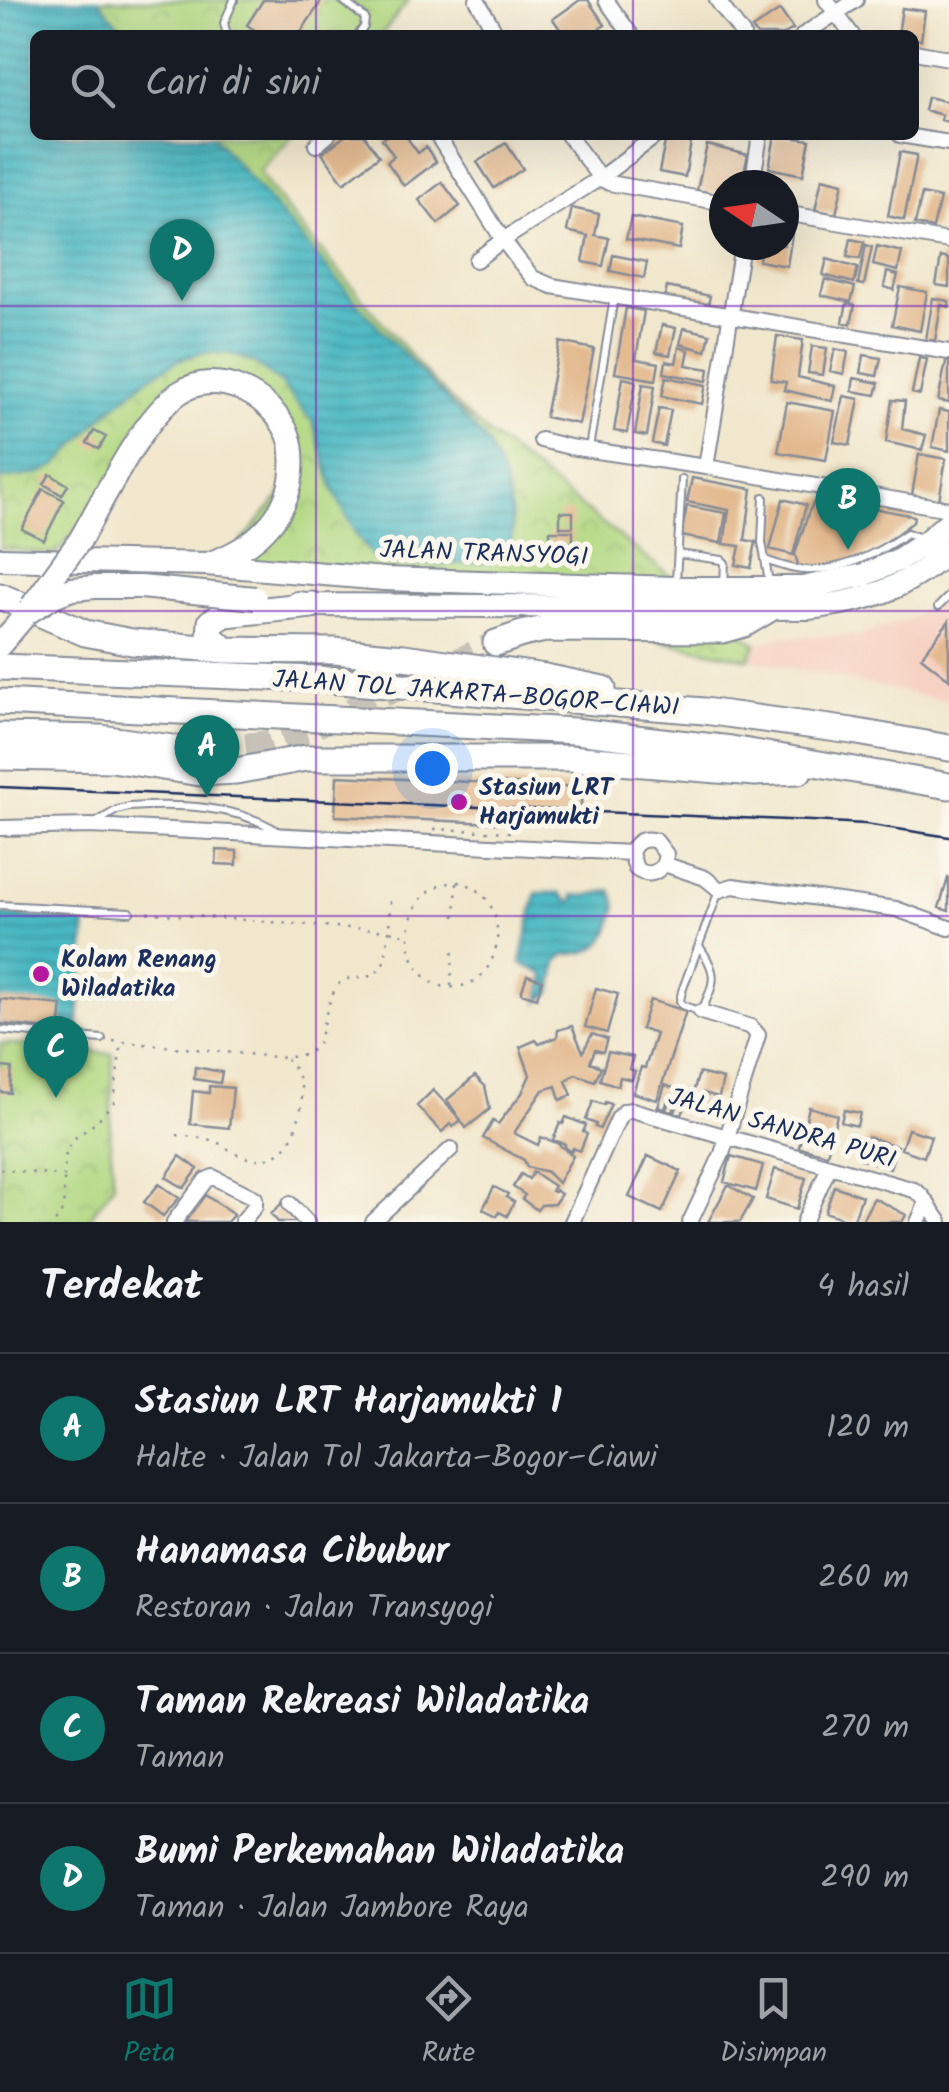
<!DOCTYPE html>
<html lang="id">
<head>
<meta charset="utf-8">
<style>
  :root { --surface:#171b24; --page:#242831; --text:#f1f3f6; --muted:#9ea1a6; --line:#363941; --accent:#0f766e }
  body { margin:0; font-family:Kalam,sans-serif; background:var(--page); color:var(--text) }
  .compass { position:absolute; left:709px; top:170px; width:90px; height:90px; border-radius:50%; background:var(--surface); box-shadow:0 10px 40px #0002; rotate:283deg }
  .you { position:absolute; left:432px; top:768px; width:35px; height:35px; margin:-25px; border:8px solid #fff; border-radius:50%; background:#1a73e8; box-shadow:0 0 0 15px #1a73e833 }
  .badge { display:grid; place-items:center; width:65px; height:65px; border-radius:50%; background:var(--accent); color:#fff; font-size:32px; font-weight:700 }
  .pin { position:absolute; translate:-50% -82px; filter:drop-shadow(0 2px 5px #0008) }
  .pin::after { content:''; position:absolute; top:52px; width:35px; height:30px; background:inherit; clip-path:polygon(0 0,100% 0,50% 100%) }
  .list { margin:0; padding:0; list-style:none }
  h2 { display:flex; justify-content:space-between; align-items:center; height:130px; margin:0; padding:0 40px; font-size:42px }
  h2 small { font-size:32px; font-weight:400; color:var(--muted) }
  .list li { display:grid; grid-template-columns:65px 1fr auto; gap:30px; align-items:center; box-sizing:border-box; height:150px; padding:0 40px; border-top:2px solid var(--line) }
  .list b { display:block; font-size:38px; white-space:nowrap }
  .list p { margin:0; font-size:32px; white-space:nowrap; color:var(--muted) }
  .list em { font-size:32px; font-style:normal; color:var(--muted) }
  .icon { flex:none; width:55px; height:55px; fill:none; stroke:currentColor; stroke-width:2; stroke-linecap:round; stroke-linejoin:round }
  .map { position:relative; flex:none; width:949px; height:1222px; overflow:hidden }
  .search { position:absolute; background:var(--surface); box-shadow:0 10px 40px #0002; left:30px; right:30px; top:30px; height:110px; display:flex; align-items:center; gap:25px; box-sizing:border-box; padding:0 35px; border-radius:15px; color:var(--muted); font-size:38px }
  .sheet { height:730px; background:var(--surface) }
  nav { display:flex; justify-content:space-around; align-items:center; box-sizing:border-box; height:140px; border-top:2px solid var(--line); background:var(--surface); font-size:28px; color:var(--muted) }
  nav a { display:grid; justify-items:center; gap:5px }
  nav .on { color:var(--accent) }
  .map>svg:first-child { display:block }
</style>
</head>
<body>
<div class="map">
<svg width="949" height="1222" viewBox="0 0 949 1222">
  <defs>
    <pattern id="park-crowns" width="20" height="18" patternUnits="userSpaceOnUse" patternTransform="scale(2.5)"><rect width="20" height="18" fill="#b2d882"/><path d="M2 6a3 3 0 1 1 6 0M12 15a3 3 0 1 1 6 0" fill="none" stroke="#98ba73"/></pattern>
    <pattern id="water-rules" width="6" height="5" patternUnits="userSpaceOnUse" patternTransform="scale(2.5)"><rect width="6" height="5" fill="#49b8c2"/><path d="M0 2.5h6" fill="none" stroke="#3c96a1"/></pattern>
  </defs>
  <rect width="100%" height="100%" fill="#fbf7ec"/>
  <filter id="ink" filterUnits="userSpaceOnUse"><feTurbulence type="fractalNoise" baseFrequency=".01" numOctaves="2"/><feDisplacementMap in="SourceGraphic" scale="20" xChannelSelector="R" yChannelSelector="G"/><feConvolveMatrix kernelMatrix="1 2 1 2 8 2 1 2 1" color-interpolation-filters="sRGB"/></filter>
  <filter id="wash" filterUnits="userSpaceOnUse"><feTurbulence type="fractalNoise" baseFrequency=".0048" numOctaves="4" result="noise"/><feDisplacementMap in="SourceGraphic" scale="40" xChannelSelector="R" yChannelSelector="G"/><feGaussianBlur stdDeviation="2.25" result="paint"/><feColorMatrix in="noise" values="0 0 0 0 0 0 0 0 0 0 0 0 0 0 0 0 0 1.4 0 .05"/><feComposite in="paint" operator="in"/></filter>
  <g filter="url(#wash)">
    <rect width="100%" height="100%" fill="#f1e7cd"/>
    <path fill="#f6d2c3" d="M949,593V702L749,659L756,644L782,636H857L908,620Z"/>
    <path fill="url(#park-crowns)" stroke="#668470" stroke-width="2.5" d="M0,0H409L381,35H35V135H293L259,172C289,217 327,257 362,298C398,341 434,386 476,424L756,644L749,659L342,576L222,566L295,478L269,404L191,381L81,526L54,555L0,548Z
      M0,1043L113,1054L110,1141L114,1184L87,1222H0Z"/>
    <path fill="url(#water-rules)" stroke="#327490" stroke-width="2.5" d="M0,0H98L127,35H35V135H212L381,330L484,439C505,472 517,514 510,552L491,562L475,563L391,565L374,558L356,535L334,491L313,422L280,383L256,364L232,354L204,352L179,360L148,378L106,413L57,465L39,474L0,479Z
      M611,890L617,906C607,940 603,954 565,954L557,962L552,992L539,1002L545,975L521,963L536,893H560L569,902L575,900L573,895L585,896Z
      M0,914L86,922L78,1034L0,1026Z"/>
    <g id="blocks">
      <path fill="#e3ba90" d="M263,0H322L299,35H262L247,25Z
        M580,0H588L605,25L589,35H564L553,19Z
        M902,8L925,11L921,40L914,39V35H898Z
        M780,10L793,29L783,35H757L752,29Z
        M927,97L949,102V122L941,120L942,115L924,110Z
        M346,135H364L379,156L344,183L322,153Z
        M388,135H405L418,153L426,147L436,162L404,186L387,162L394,156L382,139Z
        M775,135L810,140L803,175L769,168Z
        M666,137L691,142L685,177L659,172Z
        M506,143L523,169L494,188L477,162Z
        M707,145L748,155L741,185H724V196L697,190Z
        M900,152L917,155L904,220L888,216Z
        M822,178L843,183L836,214L815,210Z
        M442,182L460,206L438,224L419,200Z
        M922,194L940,198L933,228L915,224Z
        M572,208L599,214L595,235L609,238L603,266L583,262L588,236L567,231Z
        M631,217L683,227L679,249L626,239Z
        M784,232L792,234L787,266L759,261L761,245H784Z
        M851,239L864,242L860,259L847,257Z
        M866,245L872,247L864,285L858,284Z
        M877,246L902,252L898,271L873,265Z
        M613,255L647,262L644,278L610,271Z
        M941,257L949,259V287L936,285Z
        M827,259L858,268L854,283L823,275Z
        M887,272L898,275L894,290L884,287Z
        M825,279L855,287L851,302L821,295Z
        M667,287L710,296L707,310L664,301Z
        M900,287L927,292L920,331L892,325Z
        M933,298L949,301V307L941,305L935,341L926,339Z
        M847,303L855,305L851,324L843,322Z
        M626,308L644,311L636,359L659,363L656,380L615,373Z
        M662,325L676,328L670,355L656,352Z
        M684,328L710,334L706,351L680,344Z
        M777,336L803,340L798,377L835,386L832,401L784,390L786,382L771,380Z
        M560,342L594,349L579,424L545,417Z
        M812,346L827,348L823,375L808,373Z
        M679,347L689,350L686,365L709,369L707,381L664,373L666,361L676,363Z
        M835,349L848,352L844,374L830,371Z
        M864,355L881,358L877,376L861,373Z
        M947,357H949V403L938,401Z
        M919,358L927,359L920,395L912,393Z
        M666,377L706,385L702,404L662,396Z
        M623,378L636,381L627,433L614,431Z
        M854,378L879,383L876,395L852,391Z
        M643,384L655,386L647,436L635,434Z
        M844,396L859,399L850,445L834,442Z
        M892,400L905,401L902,429L926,435L922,450L886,442Z
        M787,402L835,411L826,460L778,452Z
        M659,408L671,410L664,446L652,443Z
        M939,410L949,412V451L932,447Z
        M94,431L106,437L99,449L87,443Z
        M919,454L946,459L939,500L912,495Z
        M50,474L68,485L62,495L44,484Z
        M692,478L752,489L745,540L756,542L751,568L736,565L740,546L724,544L729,510L687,502Z
        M43,489L64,500L44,540L22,529Z
        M817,497L914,516L913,522L886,542L858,558L829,567L799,568L795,554L809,511Z
        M783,499L806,505L793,555L770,549Z
        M687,506L726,513L721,543L681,536Z
        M560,512H573V527H560Z
        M550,531H573V543H550Z
        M949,621V679L921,657Z
        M337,776L582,787L580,827L335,816Z
        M217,850L237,851V865L216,864Z
        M948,878H949V911L939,908Z
        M527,975L542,980L537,998L521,993Z
        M596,988L618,994L607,1033L585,1027Z
        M0,999L62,1005L59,1030L0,1024Z
        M650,1000L686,1011L657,1100L633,1093L641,1067L645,1068L656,1034L641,1029Z
        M572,1026L583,1052L592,1034L607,1039L603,1052L595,1050L590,1062L601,1067L595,1081L575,1074L566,1081L572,1095L560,1100L556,1086L543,1090L514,1133L538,1145L541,1137L557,1143L573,1156L558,1183L547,1172L527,1167L524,1160L483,1138L493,1121L498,1124L522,1093L530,1075L520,1047L536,1040L539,1044L557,1037L558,1030Z
        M608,1052L633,1057L629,1069L635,1071L632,1080L620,1077L618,1086L600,1080Z
        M0,1067L12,1068L10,1093L0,1092Z
        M195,1067L222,1072L220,1083L194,1079Z
        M699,1073L723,1079L719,1097L703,1093L699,1106L690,1103Z
        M475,1076L485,1086L490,1109L466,1128L447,1100Z
        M665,1085L690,1094L682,1115L675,1113L678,1102H677L673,1112L666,1110L670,1099H668L665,1109L658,1107Z
        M209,1086L233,1088L229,1128L190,1124L193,1091L209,1093Z
        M433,1090L461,1120L453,1127L450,1124L442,1132L417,1106Z
        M593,1101L604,1105L605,1102L611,1104L600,1129L595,1127L596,1124L586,1120Z
        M809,1107L837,1115L827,1154L799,1147Z
        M844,1110L860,1113L857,1126L841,1122Z
        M566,1117L586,1125L583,1132L587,1134L580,1151L573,1148L571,1152L565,1147V1144L553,1140L560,1123L563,1124Z
        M908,1129L931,1136L924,1157L901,1149Z
        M868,1137L897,1146L890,1168L861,1159Z
        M180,1156L198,1169L184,1188L166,1177Z
        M648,1156L681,1171L662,1212L629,1197Z
        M731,1156L763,1165L756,1191L724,1182Z
        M775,1169L806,1178L797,1209L766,1199Z
        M533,1172L554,1186L551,1191L554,1192L555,1190L561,1194L554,1204L541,1205L537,1210L522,1199L525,1195L513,1187L521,1174L529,1179Z
        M159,1184L179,1198L163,1216L144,1202Z
        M728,1185L753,1199L740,1222H708Z
        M834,1186L862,1196L853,1222L825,1212Z
        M494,1187L508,1194L506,1197L514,1202L507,1216L499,1212L497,1216L483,1209Z
        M205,1195L234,1214L227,1222H185Z
        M874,1198L906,1215L902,1222H861Z
        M284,1201L303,1222H278L271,1214Z"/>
    </g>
  </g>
  <g filter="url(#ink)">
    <use href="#blocks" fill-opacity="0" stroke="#868b96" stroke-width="2.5"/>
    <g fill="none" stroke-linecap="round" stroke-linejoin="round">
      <path stroke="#c6c2b7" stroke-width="25" stroke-dasharray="25 12" stroke-linecap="butt" d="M172,748L208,750L265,743L307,730L496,643"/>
      <g stroke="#868b96" stroke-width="10">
        <path id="service" d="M342,0L365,18L364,27L358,35
          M227,35L224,23L234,0
          M589,448L614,298
          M764,497L762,542L769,582
          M678,554L722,560L725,563L724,583
          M765,560C778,564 791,570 804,570C841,572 877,554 907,533L921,538
          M676,581L682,479
          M938,607L949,596
          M95,823L117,810L129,807C178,804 237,805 279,832
          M0,905L130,912
          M699,946C719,974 715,982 701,1012L682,1005L680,1001L682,991L717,896L719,891
          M0,1030L102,1039"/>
      </g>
      <g stroke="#868b96" stroke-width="18">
        <path id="minor" d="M477,0L497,35
          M606,0L631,35
          M717,0L743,35
          M826,0L852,35
          M803,35L856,0
          M914,52L949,58
          M437,135L503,240L519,261L533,278L552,286L949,352
          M568,135L600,178L609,183L724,203
          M900,135L949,143
          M316,145L328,135
          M752,185L760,135
          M784,213L949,241
          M476,260L503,240L600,178L657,135
          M541,440L570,447L706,467L949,509
          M706,467L742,245
          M0,828L90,826L631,853
          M631,853C635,841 644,837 656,841L666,854L664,864
          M631,853L636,869C646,876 656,875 664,864
          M664,864L705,878L720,890L733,886L896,909L949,928
          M290,1204L307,1222
          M174,1222L206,1180L213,1177L255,1198V1206L242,1222
          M373,1222L451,1149
          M572,1222L619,1117L625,1111L632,1110L914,1190L921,1195L940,1222
          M690,1222L722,1154L758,1035L751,1027L701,1012
          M804,1222L829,1167
          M918,1222L927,1202"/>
      </g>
      <g stroke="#868b96" stroke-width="26">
        <path id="trunk" d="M80,540C105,497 140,421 179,393C216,367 271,395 288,434C293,446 293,459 292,472C288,518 252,549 210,563
          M0,559L206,564L384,579L676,588H803L864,575L898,560L926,542L949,522
          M297,603L312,605L808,608C867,601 903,590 949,551
          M0,645L27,613"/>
      </g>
      <g stroke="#868b96" stroke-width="29">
        <path id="motorway" d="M0,596L85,633L132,642L226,650L334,651L404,657L545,677L603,689
          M496,643L522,634L545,629L723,630L744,624L769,609
          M226,650L210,637L211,622L226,614L312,605
          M0,667L316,679L704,711L852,731L949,748
          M0,702L575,731L731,749L949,786
          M0,736L101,738L172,748
          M0,757L112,759L200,773L236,771L306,758H569L755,773L799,771"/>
      </g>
      <path stroke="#868b96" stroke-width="2.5" stroke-dasharray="2.5 8" stroke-linecap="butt" d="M434,829L511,832
        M458,882C512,891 509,980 457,987C446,988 436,986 428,979C416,970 409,954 409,939C409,906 425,884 458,882Z
        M390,901L389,931L407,935
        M455,917L457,883
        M451,986L453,950
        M113,1041L286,1058L309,1053L318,1044C323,1028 329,991 341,982C348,977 357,978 365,977C388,974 386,949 389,931L139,912
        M177,1135C190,1137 205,1137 216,1142C226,1146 233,1154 244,1157C277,1166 292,1145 299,1117C305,1093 302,1078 287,1059
        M0,1169L64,1176L66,1150L75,1138L94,1124L114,1102L121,1043
        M55,1222C66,1212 64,1192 64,1178"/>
      <use href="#service" stroke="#fff" stroke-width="6"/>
      <use href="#minor" stroke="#fff" stroke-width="14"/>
      <use href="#trunk" stroke="#fff" stroke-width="22"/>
      <use href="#motorway" stroke="#fff" stroke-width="25"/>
      <path stroke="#1b2f5e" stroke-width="2.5" d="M0,787L812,821L865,824L949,837"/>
      <g stroke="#868b96" stroke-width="26" stroke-linecap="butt">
        <path id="trunk-bridge" d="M32,606L80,540
          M27,613L56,595L72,589L95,587H141L255,598"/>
      </g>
      <use href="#trunk-bridge" stroke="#fff" stroke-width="22"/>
    </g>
  </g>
  <path fill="none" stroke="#7b2cbf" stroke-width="2.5" stroke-opacity="0.55" d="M316,0V35M633,0V35M316,135V1222M633,135V1222M0,306H949M0,611H949M0,916H949"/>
  <g fill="#b5179e" stroke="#fbf7ec" stroke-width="4">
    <circle cx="459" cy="802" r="10"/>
    <circle cx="41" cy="974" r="10"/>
  </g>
  <g text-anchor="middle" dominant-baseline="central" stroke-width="10" stroke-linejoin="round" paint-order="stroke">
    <g font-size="25" fill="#1b2f5e" stroke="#fbf7ec">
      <text transform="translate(484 554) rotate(2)">JALAN TRANSYOGI</text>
      <text transform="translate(476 694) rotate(4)">JALAN TOL JAKARTA–BOGOR–CIAWI</text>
      <text transform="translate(782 1129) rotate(16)">JALAN SANDRA PURI</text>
    </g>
    <g font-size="25" font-weight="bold" fill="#1b2f5e" stroke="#fbf7ec" text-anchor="start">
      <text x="479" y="788">Stasiun LRT<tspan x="479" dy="29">Harjamukti</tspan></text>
      <text x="61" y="960">Kolam Renang<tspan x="61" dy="29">Wiladatika</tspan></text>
    </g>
  </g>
</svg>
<svg class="compass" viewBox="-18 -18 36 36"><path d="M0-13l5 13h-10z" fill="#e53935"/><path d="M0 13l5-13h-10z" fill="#9ea1a6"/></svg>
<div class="you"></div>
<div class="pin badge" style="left:207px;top:797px">A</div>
<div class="pin badge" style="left:848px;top:550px">B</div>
<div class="pin badge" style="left:56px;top:1098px">C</div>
<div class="pin badge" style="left:182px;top:301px">D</div>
<div class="search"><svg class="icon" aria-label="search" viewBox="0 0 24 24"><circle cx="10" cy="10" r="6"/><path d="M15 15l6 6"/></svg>Cari di sini</div>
</div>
<section class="sheet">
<h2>Terdekat<small>4 hasil</small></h2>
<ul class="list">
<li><span class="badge">A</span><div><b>Stasiun LRT Harjamukti 1</b><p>Halte · Jalan Tol Jakarta–Bogor–Ciawi</p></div><em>120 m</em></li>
<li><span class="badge">B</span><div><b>Hanamasa Cibubur</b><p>Restoran · Jalan Transyogi</p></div><em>260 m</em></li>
<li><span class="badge">C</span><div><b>Taman Rekreasi Wiladatika</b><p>Taman</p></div><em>270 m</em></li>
<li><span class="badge">D</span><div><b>Bumi Perkemahan Wiladatika</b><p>Taman · Jalan Jambore Raya</p></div><em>290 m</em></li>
</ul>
</section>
<nav>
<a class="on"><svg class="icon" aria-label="map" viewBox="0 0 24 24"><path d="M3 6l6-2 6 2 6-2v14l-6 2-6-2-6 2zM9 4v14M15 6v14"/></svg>Peta</a>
<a><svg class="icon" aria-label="directions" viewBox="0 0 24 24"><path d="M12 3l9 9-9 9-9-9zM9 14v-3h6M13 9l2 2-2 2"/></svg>Rute</a>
<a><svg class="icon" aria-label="saved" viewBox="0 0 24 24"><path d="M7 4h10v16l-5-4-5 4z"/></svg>Disimpan</a>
</nav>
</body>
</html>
